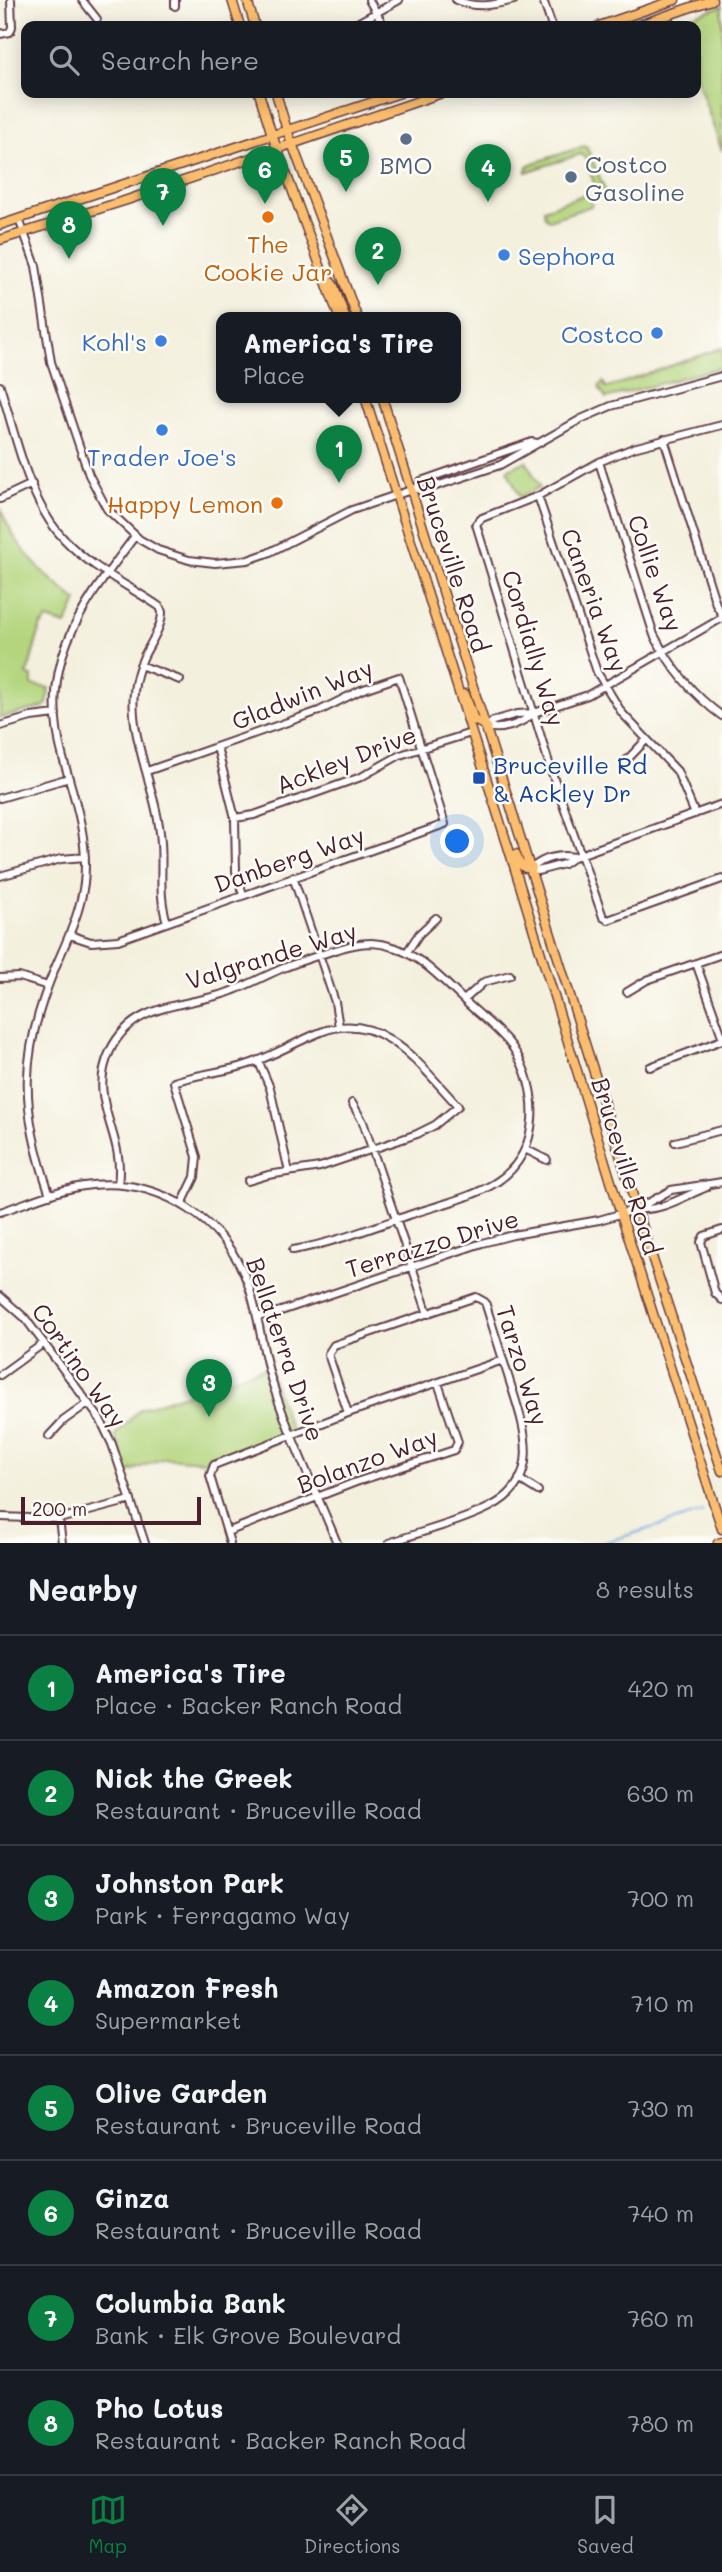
<!DOCTYPE html>
<html lang="en">
<head>
<meta charset="utf-8">
<style>
  :root { --surface:#171b24; --page:#242831; --text:#f1f3f6; --muted:#9ea1a6; --line:#363941; --accent:#0b8043 }
  body { margin:0; font-family:Mali,sans-serif; background:var(--page); color:var(--text) }
  .scale { position:absolute; left:21px; bottom:18px; width:180px; box-sizing:border-box; padding-left:7px; border:4px solid #4a1f2b; border-top:0; font-size:19px; line-height:24px; white-space:nowrap; color:#4a1f2b; -webkit-text-stroke:5px #fdfcf7; paint-order:stroke }
  .you { position:absolute; left:458px; top:842px; width:24px; height:24px; margin:-18px; border:5px solid #fff; border-radius:50%; background:#1a73e8; box-shadow:0 0 0 10px #1a73e833 }
  .badge { display:grid; place-items:center; width:46px; height:46px; border-radius:50%; background:var(--accent); color:#fff; font-size:23px; font-weight:700 }
  .pin { position:absolute; translate:-50% -58px; filter:drop-shadow(0 2px 4px #0008) }
  .pin::after { content:''; position:absolute; top:37px; width:24px; height:21px; background:inherit; clip-path:polygon(0 0,100% 0,50% 100%) }
  .popup { position:absolute; left:216px; top:312px; width:245px; height:91px; box-sizing:border-box; display:grid; place-content:center; border-radius:14px; background:var(--surface); filter:drop-shadow(0 2px 5px #0005); font-size:23px; white-space:nowrap; color:var(--muted) }
  .popup b { font-size:26px; color:var(--text) }
  .popup::after { content:''; position:absolute; left:50%; top:100%; margin-left:-14px; border:14px solid transparent; border-top-color:var(--surface) }
  .list { margin:0; padding:0; list-style:none }
  h2 { display:flex; justify-content:space-between; align-items:center; height:91px; margin:0; padding:0 28px; font-size:30px }
  h2 small { font-size:23px; font-weight:400; color:var(--muted) }
  .list li { display:grid; grid-template-columns:46px 1fr auto; gap:21px; align-items:center; box-sizing:border-box; height:105px; padding:0 28px; border-top:2px solid var(--line) }
  .list b { display:block; font-size:26px; white-space:nowrap }
  .list p { margin:0; font-size:23px; white-space:nowrap; color:var(--muted) }
  .list em { font-size:23px; font-style:normal; color:var(--muted) }
  .icon { flex:none; width:38px; height:38px; fill:none; stroke:currentColor; stroke-width:2; stroke-linecap:round; stroke-linejoin:round }
  .map { position:relative; flex:none; width:722px; height:1543px; overflow:hidden }
  .search { position:absolute; background:var(--surface); box-shadow:0 4px 18px #0003; left:21px; right:21px; top:21px; height:77px; display:flex; align-items:center; gap:18px; box-sizing:border-box; padding:0 24px; border-radius:14px; color:var(--muted); font-size:26px }
  .sheet { height:931px; background:var(--surface) }
  nav { display:flex; justify-content:space-around; align-items:center; box-sizing:border-box; height:98px; border-top:2px solid var(--line); background:var(--surface); font-size:19px; color:var(--muted) }
  nav a { display:grid; justify-items:center; gap:4px }
  nav .on { color:var(--accent) }
  .map>svg:first-child { display:block }
</style>
</head>
<body>
<div class="map">
<svg width="722" height="1543" viewBox="0 0 722 1543">
  <rect width="100%" height="100%" fill="#fdfcf7"/>
  <filter id="ink" filterUnits="userSpaceOnUse"><feTurbulence type="fractalNoise" baseFrequency=".0143" numOctaves="2"/><feDisplacementMap in="SourceGraphic" scale="14" xChannelSelector="R" yChannelSelector="G"/><feConvolveMatrix kernelMatrix="1 2 1 2 8 2 1 2 1" color-interpolation-filters="sRGB"/></filter>
  <filter id="wash" filterUnits="userSpaceOnUse"><feTurbulence type="fractalNoise" baseFrequency=".00686" numOctaves="4" result="noise"/><feDisplacementMap in="SourceGraphic" scale="28" xChannelSelector="R" yChannelSelector="G"/><feGaussianBlur stdDeviation="1.57" result="paint"/><feColorMatrix in="noise" values="0 0 0 0 0 0 0 0 0 0 0 0 0 0 0 0 0 1.4 0 .05"/><feComposite in="paint" operator="in"/></filter>
  <g filter="url(#wash)">
    <rect width="100%" height="100%" fill="#f4f0de"/>
    <path fill="#b4d57e" stroke="#7f7a54" stroke-width="2" d="M722,6V151L696,76V26H679L677,21Z
      M584,146L587,148L605,190L603,197H599L585,158L581,154L526,172L527,166L531,164Z
      M586,194L590,196L592,202L591,206L549,220L545,217L544,209Z
      M722,348V367L606,398L599,387L603,382L607,388Z
      M526,461L540,487L520,497L507,470Z
      M0,507C15,549 43,574 77,601L66,625L47,619L43,625H41L27,675L32,676V685L49,688L47,704L43,707L0,718Z
      M268,1366L292,1435L263,1447L209,1457L204,1461L164,1458L128,1472L115,1435L140,1409Z"/>
    <g fill="none" stroke-linecap="round" stroke-linejoin="round">
      <path stroke="#6fa9df" stroke-width="2" d="M603,1543L703,1512"/>
    </g>
  </g>
  <g filter="url(#ink)">
    <g fill="none" stroke-linecap="round" stroke-linejoin="round">
      <g stroke="#643e46" stroke-width="10">
        <path id="minor" d="M82,0L97,19
          M175,0V6
          M369,0L384,26
          M456,0C476,9 494,5 514,0
          M543,0L552,26
          M352,26L399,0
          M0,34L10,32L12,27L11,0
          M19,219L36,266L51,362L89,475L107,509L139,539L158,550L189,560L215,563L248,560L268,553L352,510L417,488L421,491L500,465L581,419L611,406L722,376
          M0,386C16,435 28,502 64,539C91,568 128,585 160,607L162,612C162,627 151,642 144,656C139,667 135,679 134,692C129,740 158,792 161,843C163,870 158,895 167,922
          M722,425L633,448L599,462L538,496L482,518L476,524L552,773L603,917L608,920L722,879
          M664,439L716,604L722,615
          M599,462L654,635C670,666 693,695 722,716
          M417,488L421,481L532,442L537,443
          M538,496L597,672L622,713L677,771L695,814
          M0,499L32,484
          M140,665L180,680
          M0,726L31,717L56,714
          M487,727L493,721L517,714L534,713L588,695L722,618
          M487,727C503,731 521,724 534,713
          M217,747L235,818L236,871L243,895
          M625,762L646,740
          M0,798L69,778
          M235,818L254,815L361,777L400,755L471,733
          M532,868L538,871L564,864L574,857L722,804
          M532,868C543,858 559,854 574,857
          M0,876L61,859L85,857
          M293,877L335,1002L339,1027
          M70,935L91,942L118,940L445,824L399,677L361,690L319,711L147,771
          M407,952L419,934L436,918
          M696,963L722,1036
          M0,978L19,977L48,986
          M627,992L647,980L722,954
          M464,1000L484,982L510,975
          M258,1060L270,1088L289,1172
          M650,1067L722,1040
          M352,1103L363,1122L428,1314
          M675,1142L722,1130
          M525,1149L547,1160
          M118,1184C126,1133 86,1102 110,1051C132,1004 180,1007 223,994C243,988 262,977 281,969C295,963 311,958 326,953C341,948 356,943 372,943C413,945 440,978 468,1004C483,1018 501,1031 513,1048C540,1089 542,1151 498,1181C473,1198 438,1205 409,1215C371,1228 333,1243 293,1250
          M50,1195C20,1107 19,1055 55,968C67,940 80,914 84,883C89,839 75,800 63,758C37,662 81,608 135,536
          M182,1204L195,1177L197,1157L174,1082C199,1073 228,1072 252,1063C276,1054 298,1041 321,1032C382,1008 422,1068 458,1106L435,1125L417,1134L320,1167L268,1175L248,1181
          M637,1209C664,1211 684,1196 707,1187
          M0,1212C30,1202 60,1188 92,1185C161,1178 227,1221 249,1287C260,1319 262,1353 273,1385C290,1439 316,1491 337,1543
          M722,1230L704,1236L701,1242L715,1293L722,1300
          M0,1296L25,1318L100,1419L112,1444L145,1543
          M257,1317L281,1311L482,1243L513,1235L599,1220L637,1209L671,1190L722,1182
          M0,1375L44,1343
          M348,1413L328,1354L334,1345L476,1297L485,1302C493,1328 501,1353 509,1379C523,1424 546,1479 490,1507C459,1523 422,1531 389,1543
          M49,1436L63,1421L88,1403
          M519,1479L538,1491
          M0,1517L59,1519L131,1500
          M59,1519L62,1543
          M227,1532L356,1482L454,1450L458,1442L438,1383
          M230,1543L210,1476L214,1465L348,1413L503,1360"/>
      </g>
      <g stroke="#643e46" stroke-width="11">
        <path id="major" d="M232,0L240,26
          M247,0L255,26
          M599,26L675,0
          M636,26L712,0
          M259,93L272,135L339,317
          M276,93L287,130L357,317
          M0,225L400,93
          M0,240L127,200L442,93
          M327,277L334,286L345,317
          M365,397L510,853L621,1214L722,1529
          M382,397L654,1263L722,1471
          M465,694L474,720L487,727
          M516,854L519,863L525,868H532
          M718,1543L722,1542"/>
      </g>
      <use href="#minor" stroke="#fff" stroke-width="6"/>
      <use href="#major" stroke="#fbbd6e" stroke-width="8"/>
    </g>
  </g>
  <g fill="#5c6f8a" stroke="#fdfcf7" stroke-width="2.5">
    <circle cx="406" cy="139" r="7"/>
    <circle cx="571" cy="177" r="7"/>
  </g>
  <g fill="#e8710a" stroke="#fdfcf7" stroke-width="2.5">
    <circle cx="268" cy="217" r="7"/>
    <circle cx="277" cy="503" r="7"/>
  </g>
  <g fill="#3f7fe0" stroke="#fdfcf7" stroke-width="2.5">
    <circle cx="504" cy="255" r="7"/>
    <circle cx="657" cy="333" r="7"/>
    <circle cx="161" cy="341" r="7"/>
    <circle cx="162" cy="430" r="7"/>
  </g>
  <rect fill="#1a4fb4" stroke="#fdfcf7" stroke-width="2.5" x="472" y="771" width="14" height="14" rx="3.5"/>
  <g text-anchor="middle" dominant-baseline="central" stroke-width="5" stroke-linejoin="round" paint-order="stroke">
    <g font-size="24" fill="#4e5e75" stroke="#fdfcf7" text-anchor="start">
      <text x="585" y="163">Costco<tspan x="585" dy="28">Gasoline</tspan></text>
      <text x="406" y="164" text-anchor="middle">BMO</text>
    </g>
    <g font-size="24" fill="#c56008" stroke="#fdfcf7">
      <text x="268" y="243">The<tspan x="268" dy="28">Cookie Jar</tspan></text>
      <text x="263" y="503" text-anchor="end">Happy Lemon</text>
    </g>
    <g font-size="24" fill="#366cbe" stroke="#fdfcf7" text-anchor="end">
      <text x="518" y="255" text-anchor="start">Sephora</text>
      <text x="643" y="333">Costco</text>
      <text x="147" y="341">Kohl's</text>
      <text x="162" y="456" text-anchor="middle">Trader Joe's</text>
    </g>
    <g font-size="24" fill="#4a1f2b" stroke="#fdfcf7">
      <text transform="translate(454 564) rotate(72)">Bruceville Road</text>
      <text transform="translate(656 573) rotate(71)">Collie Way</text>
      <text transform="translate(595 600) rotate(70)">Caneria Way</text>
      <text transform="translate(534 648) rotate(73)">Cordially Way</text>
      <text transform="translate(302 694) rotate(-22)">Gladwin Way</text>
      <text transform="translate(346 759) rotate(-21)">Ackley Drive</text>
      <text transform="translate(289 859) rotate(-19)">Danberg Way</text>
      <text transform="translate(271 955) rotate(-17)">Valgrande Way</text>
      <text transform="translate(627 1166) rotate(73)">Bruceville Road</text>
      <text transform="translate(432 1243) rotate(-17)">Terrazzo Drive</text>
      <text transform="translate(286 1349) rotate(71)">Bellaterra Drive</text>
      <text transform="translate(80 1365) rotate(55)">Cortino Way</text>
      <text transform="translate(523 1365) rotate(73)">Tarzo Way</text>
      <text transform="translate(367 1460) rotate(-20)">Bolanzo Way</text>
    </g>
    <g font-size="24" fill="#164399" stroke="#fdfcf7" text-anchor="start">
      <text x="493" y="764">Bruceville Rd<tspan x="493" dy="28">&amp; Ackley Dr</tspan></text>
    </g>
  </g>
</svg>
<div class="scale">200 m</div>
<div class="you"></div>
<div class="pin badge" style="left:339px;top:483px">1</div>
<div class="popup"><b>America's Tire</b>Place</div>
<div class="pin badge" style="left:378px;top:285px">2</div>
<div class="pin badge" style="left:209px;top:1417px">3</div>
<div class="pin badge" style="left:488px;top:202px">4</div>
<div class="pin badge" style="left:346px;top:192px">5</div>
<div class="pin badge" style="left:265px;top:204px">6</div>
<div class="pin badge" style="left:163px;top:226px">7</div>
<div class="pin badge" style="left:69px;top:259px">8</div>
<div class="search"><svg class="icon" aria-label="search" viewBox="0 0 24 24"><circle cx="10" cy="10" r="6"/><path d="M15 15l6 6"/></svg>Search here</div>
</div>
<section class="sheet">
<h2>Nearby<small>8 results</small></h2>
<ul class="list">
<li><span class="badge">1</span><div><b>America's Tire</b><p>Place · Backer Ranch Road</p></div><em>420 m</em></li>
<li><span class="badge">2</span><div><b>Nick the Greek</b><p>Restaurant · Bruceville Road</p></div><em>630 m</em></li>
<li><span class="badge">3</span><div><b>Johnston Park</b><p>Park · Ferragamo Way</p></div><em>700 m</em></li>
<li><span class="badge">4</span><div><b>Amazon Fresh</b><p>Supermarket</p></div><em>710 m</em></li>
<li><span class="badge">5</span><div><b>Olive Garden</b><p>Restaurant · Bruceville Road</p></div><em>730 m</em></li>
<li><span class="badge">6</span><div><b>Ginza</b><p>Restaurant · Bruceville Road</p></div><em>740 m</em></li>
<li><span class="badge">7</span><div><b>Columbia Bank</b><p>Bank · Elk Grove Boulevard</p></div><em>760 m</em></li>
<li><span class="badge">8</span><div><b>Pho Lotus</b><p>Restaurant · Backer Ranch Road</p></div><em>780 m</em></li>
</ul>
</section>
<nav>
<a class="on"><svg class="icon" aria-label="map" viewBox="0 0 24 24"><path d="M3 6l6-2 6 2 6-2v14l-6 2-6-2-6 2zM9 4v14M15 6v14"/></svg>Map</a>
<a><svg class="icon" aria-label="directions" viewBox="0 0 24 24"><path d="M12 3l9 9-9 9-9-9zM9 14v-3h6M13 9l2 2-2 2"/></svg>Directions</a>
<a><svg class="icon" aria-label="saved" viewBox="0 0 24 24"><path d="M7 4h10v16l-5-4-5 4z"/></svg>Saved</a>
</nav>
</body>
</html>
